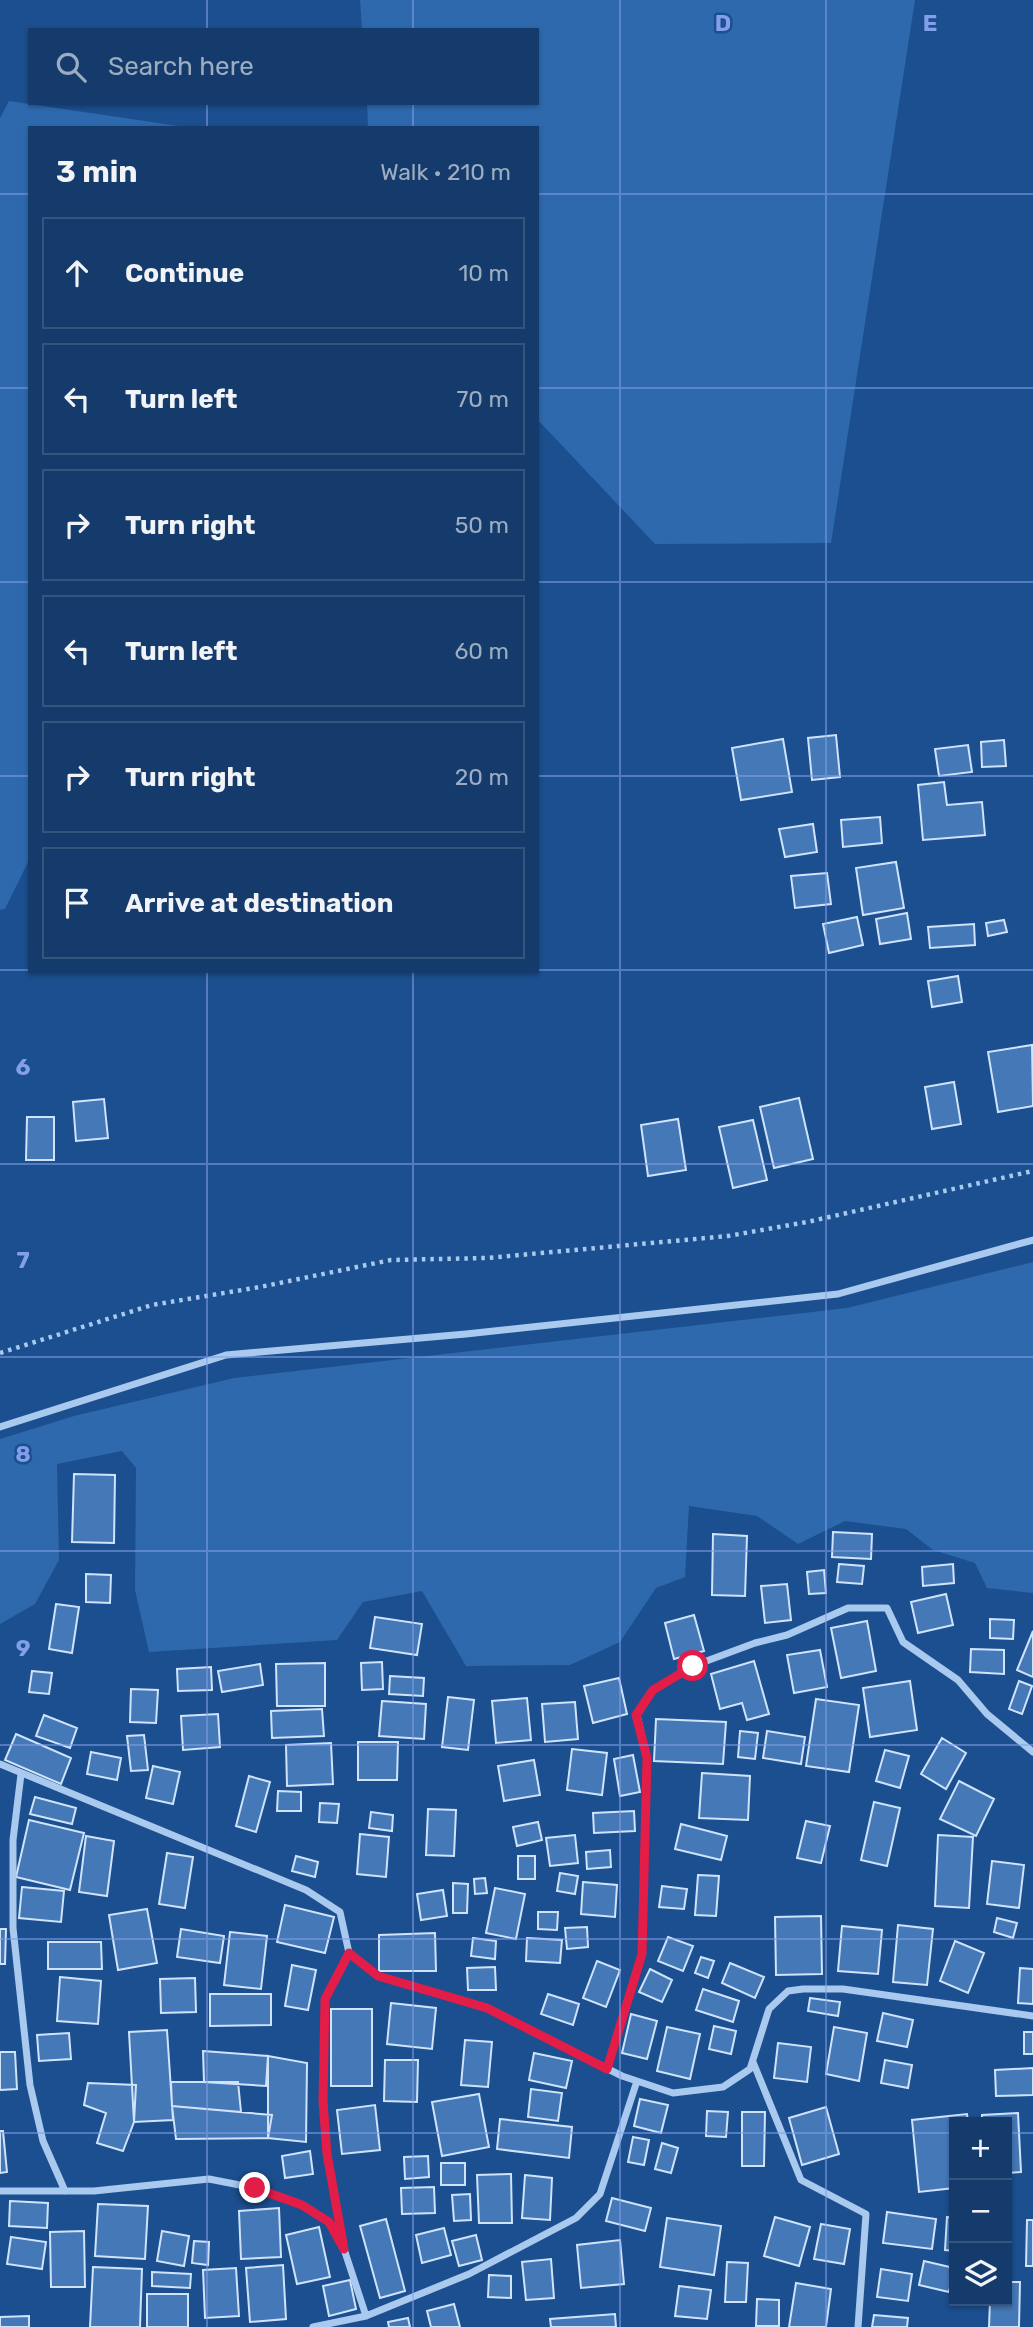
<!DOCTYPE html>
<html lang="en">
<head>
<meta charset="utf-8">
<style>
  :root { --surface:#143b6b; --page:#214673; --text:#f1f3f6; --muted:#9dadc1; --line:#33557e }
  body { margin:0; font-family:Rubik,sans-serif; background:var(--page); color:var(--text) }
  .controls { position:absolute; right:21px; bottom:21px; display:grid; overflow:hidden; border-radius:0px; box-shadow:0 2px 5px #0004 }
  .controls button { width:63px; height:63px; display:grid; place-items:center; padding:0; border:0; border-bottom:2px solid var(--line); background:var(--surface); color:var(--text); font:35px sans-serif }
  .stop { position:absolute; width:21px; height:21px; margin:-16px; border:5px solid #e11d48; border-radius:50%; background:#fff }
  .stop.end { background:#e11d48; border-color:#fff; box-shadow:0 2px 7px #0008 }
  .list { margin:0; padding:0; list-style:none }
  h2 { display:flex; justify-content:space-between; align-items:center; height:91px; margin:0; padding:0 28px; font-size:30px }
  h2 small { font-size:23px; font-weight:400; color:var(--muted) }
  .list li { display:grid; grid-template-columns:46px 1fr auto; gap:21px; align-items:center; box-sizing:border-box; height:112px; margin:0 14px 14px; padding:0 14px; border:2px solid var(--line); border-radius:0px }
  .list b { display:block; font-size:26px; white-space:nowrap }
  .list em { font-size:23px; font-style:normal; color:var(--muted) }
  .icon { flex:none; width:38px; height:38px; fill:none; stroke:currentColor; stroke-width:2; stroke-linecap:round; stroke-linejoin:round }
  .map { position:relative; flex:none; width:1033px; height:2327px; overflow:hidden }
  .search { position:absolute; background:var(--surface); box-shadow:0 2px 5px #0004; left:28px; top:28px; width:511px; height:77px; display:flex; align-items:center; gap:18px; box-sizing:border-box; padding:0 24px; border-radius:0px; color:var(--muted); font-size:26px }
  .panel { position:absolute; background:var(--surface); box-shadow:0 2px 5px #0004; left:28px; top:126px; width:511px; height:847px; border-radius:0px }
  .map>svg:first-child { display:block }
</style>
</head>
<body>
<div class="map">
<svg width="1033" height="2327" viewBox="0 0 1033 2327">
  <rect width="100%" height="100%" fill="#1b4f8f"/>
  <path fill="#2e69ad" d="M360,0H915L831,543L655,544L537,419V128H368L367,103H537V30H362Z
    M9,101L192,128H30V858L5,909L0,910V118Z
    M1033,1262V1593L987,1588L975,1563L933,1550L906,1529L845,1521L798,1544L757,1516L689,1506L685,1577L656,1588L620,1642L570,1665L466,1666L422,1591L363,1602L337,1640L149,1652L135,1590L136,1468L122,1451L57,1464L59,1560L35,1604L0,1624V1439L74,1416L234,1378L847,1308Z"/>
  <path fill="#4478b7" stroke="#cfe3fa" stroke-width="2" d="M836,735L840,777L812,780L808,738Z
    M783,739L792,792L741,800L732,748Z
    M1004,740L1006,766L982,767L981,742Z
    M968,745L972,772L939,776L935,749Z
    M944,782L947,805L982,802L985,835L923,840L918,785Z
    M880,817L882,843L843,847L841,820Z
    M813,824L817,852L785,857L779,829Z
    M896,862L904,908L863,915L856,868Z
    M827,873L831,904L795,908L791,876Z
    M907,913L911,939L880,944L876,919Z
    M857,917L863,945L829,953L823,924Z
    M1004,920L1007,932L988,936L986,923Z
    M974,924L975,945L930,948L928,927Z
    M958,976L962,1002L932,1007L928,981Z
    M1032,1045L1033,1106L998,1112L988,1052Z
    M954,1082L961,1124L932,1129L925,1087Z
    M799,1098L813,1159L774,1168L760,1107Z
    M104,1099L108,1138L76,1141L73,1102Z
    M27,1117H54V1160H26Z
    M678,1119L686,1170L648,1176L641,1125Z
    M753,1120L767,1180L733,1188L719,1127Z
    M74,1474L115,1475L114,1543L72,1542Z
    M833,1532L872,1534L871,1559L832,1557Z
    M713,1534L747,1536L745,1596L712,1595Z
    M839,1564L864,1566L862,1584L837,1582Z
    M953,1564L954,1583L923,1586L922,1567Z
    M824,1570L826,1593L809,1594L807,1572Z
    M86,1574L111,1575L110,1603L86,1602Z
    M787,1584L791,1620L765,1623L761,1586Z
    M946,1594L953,1625L918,1633L911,1602Z
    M56,1604L79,1607L72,1653L49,1649Z
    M694,1615L704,1651L674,1659L665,1623Z
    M375,1617L422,1624L417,1655L370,1648Z
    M990,1619L1014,1620L1013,1639L990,1638Z
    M867,1621L876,1671L841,1678L831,1628Z
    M1033,1631V1677L1017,1670Z
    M971,1649L1004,1650V1674L970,1672Z
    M820,1650L827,1687L794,1693L787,1655Z
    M754,1661L769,1714L747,1720L742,1703L720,1709L711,1674Z
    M382,1662L383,1689L362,1690L361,1663Z
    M325,1663V1706H277L276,1664Z
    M260,1664L263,1685L222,1692L218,1671Z
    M211,1667L212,1690L178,1691L177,1669Z
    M32,1671L52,1673L49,1694L29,1692Z
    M390,1676L424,1678L423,1696L389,1694Z
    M619,1678L627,1714L593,1723L584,1686Z
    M910,1681L917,1730L870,1737L863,1688Z
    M1019,1681L1032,1686L1022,1714L1009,1709Z
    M131,1689L158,1690L156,1723L130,1722Z
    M448,1697L474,1700L468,1750L442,1747Z
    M527,1698L531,1740L496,1743L492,1701Z
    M816,1699L859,1705L849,1772L806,1766Z
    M382,1701L426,1704L424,1739L379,1736Z
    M575,1702L578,1739L545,1742L542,1704Z
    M322,1709L324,1736L272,1738L271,1711Z
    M218,1714L220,1747L183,1750L181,1716Z
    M44,1715L77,1728L70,1748L36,1736Z
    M656,1719L726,1722L723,1764L654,1761Z
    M740,1731L758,1733L755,1759L738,1757Z
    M767,1731L805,1737L801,1764L763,1758Z
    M16,1734L71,1758L61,1784L5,1760Z
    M144,1735L148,1770L131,1771L127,1736Z
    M942,1738L966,1753L946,1789L921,1774Z
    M358,1742H398L397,1780H358Z
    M331,1743L333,1784L287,1786L286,1745Z
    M572,1749L607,1753L602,1795L567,1790Z
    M885,1750L909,1756L900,1788L876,1781Z
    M91,1752L121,1758L117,1780L87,1774Z
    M633,1755L640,1792L620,1796L614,1759Z
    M534,1760L540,1795L504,1801L498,1766Z
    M153,1766L180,1772L173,1804L146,1798Z
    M702,1773L750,1776L748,1820L699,1818Z
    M249,1776L270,1782L256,1832L236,1826Z
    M959,1781L994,1799L976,1836L940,1819Z
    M278,1791L301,1792V1811H277Z
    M35,1797L76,1808L72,1824L30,1814Z
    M874,1802L900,1808L887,1866L861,1860Z
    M320,1803L339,1804L337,1823L319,1822Z
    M428,1809L456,1810L454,1856L426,1855Z
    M634,1811L635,1831L594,1833L593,1813Z
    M371,1812L393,1815L392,1831L369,1828Z
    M29,1820L84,1833L70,1890L16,1877Z
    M806,1821L830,1826L821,1863L797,1858Z
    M538,1822L542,1840L517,1846L513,1827Z
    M681,1824L727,1836L721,1860L675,1849Z
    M360,1834L389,1837L386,1877L357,1874Z
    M575,1835L578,1863L550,1866L546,1838Z
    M938,1835L973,1837L969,1908L935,1906Z
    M86,1836L114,1841L107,1896L79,1892Z
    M610,1850L611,1867L587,1869L586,1852Z
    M167,1853L193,1857L185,1908L159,1904Z
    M296,1856L318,1862L315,1877L292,1871Z
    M518,1856H535V1879H518Z
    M992,1861L1024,1865L1019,1908L987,1904Z
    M560,1873L578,1876L575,1894L557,1891Z
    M698,1875L719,1876L716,1916L695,1915Z
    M485,1878L487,1893L475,1894L474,1879Z
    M583,1882L617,1885L615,1917L581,1914Z
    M453,1883L468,1884L467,1913H453Z
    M662,1886L687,1889L684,1909L659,1907Z
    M22,1887L64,1891L61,1922L19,1918Z
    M495,1888L525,1894L516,1939L486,1933Z
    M443,1890L447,1916L421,1920L417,1894Z
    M285,1905L334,1917L325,1953L277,1942Z
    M147,1909L157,1963L118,1970L109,1915Z
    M538,1912H558L557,1930L538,1929Z
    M821,1916L822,1974L776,1975L775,1917Z
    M997,1918L1017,1923L1013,1938L994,1932Z
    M898,1925L933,1929L927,1985L893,1982Z
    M842,1926L882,1930L878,1974L838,1971Z
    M587,1927L588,1947L567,1949L565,1928Z
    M0,1929H6L5,1964H0Z
    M181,1929L224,1936L220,1963L177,1957Z
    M230,1932L267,1936L261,1989L224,1985Z
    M435,1933L436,1971H379V1935Z
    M668,1937L693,1946L683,1971L658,1961Z
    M473,1938L496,1941L495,1959L471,1956Z
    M527,1938L562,1940L560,1963L526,1961Z
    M955,1941L984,1953L968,1993L940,1981Z
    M48,1942H101L102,1969H48Z
    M701,1957L714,1961L708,1978L695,1973Z
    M597,1961L620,1970L606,2007L583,1998Z
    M730,1963L764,1977L755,1998L722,1983Z
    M292,1965L316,1970L308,2010L285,2006Z
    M495,1967L496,1990H468L467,1968Z
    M1020,1968L1033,1969V2004L1018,2003Z
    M650,1969L672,1980L662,2002L639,1992Z
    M60,1977L101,1981L98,2024L57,2021Z
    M195,1978L196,2012L161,2013L160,1979Z
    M703,1989L739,2001L733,2022L696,2010Z
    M210,1994H271V2025L210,2026Z
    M548,1994L579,2004L573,2025L541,2014Z
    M810,1998L840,2002L838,2016L808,2011Z
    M391,2003L436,2008L432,2049L387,2044Z
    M331,2009H372V2086H331Z
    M883,2013L913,2020L907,2047L877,2041Z
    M631,2014L657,2021L647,2059L622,2053Z
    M714,2026L736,2031L731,2054L709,2049Z
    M667,2027L700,2034L690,2079L657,2071Z
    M834,2027L867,2033L859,2081L826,2074Z
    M167,2030L173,2120L134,2122L129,2032Z
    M1024,2032H1033V2054H1024Z
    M69,2033L71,2059L39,2061L37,2035Z
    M465,2040L492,2042L488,2087L461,2085Z
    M778,2043L811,2047L807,2082L774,2078Z
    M203,2051L268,2056L266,2086L204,2082Z
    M0,2052H15L17,2089L0,2090Z
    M534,2053L572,2061L566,2088L529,2080Z
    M268,2056L307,2063L306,2142L268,2138Z
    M385,2060H418L417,2102L384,2101Z
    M885,2060L912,2065L908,2088L881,2083Z
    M1033,2068V2095L996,2096L995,2070Z
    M171,2082H238L241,2112L172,2106Z
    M88,2083L136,2085L134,2122L123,2151L97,2143L106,2113L84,2105Z
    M531,2089L562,2093L558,2121L528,2117Z
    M479,2094L489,2147L442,2156L432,2102Z
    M640,2099L668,2105L661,2133L634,2126Z
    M375,2105L380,2150L342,2154L337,2110Z
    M172,2106L272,2115L268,2138L176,2139Z
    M826,2107L839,2154L802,2165L789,2118Z
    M707,2111L728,2112L726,2137L706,2136Z
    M742,2112H765L764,2166H742Z
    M1018,2113L1021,2172L1007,2173V2122H982V2115Z
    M967,2114L968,2122H954V2188L919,2192L912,2120Z
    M500,2119L572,2127L569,2158L497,2149Z
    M0,2131H3L7,2172L0,2173Z
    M633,2137L649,2140L644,2165L628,2162Z
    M662,2143L678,2148L671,2173L655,2169Z
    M310,2151L313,2174L285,2178L282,2156Z
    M428,2156L429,2177L405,2179L404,2157Z
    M441,2163H465V2185H441Z
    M511,2174L512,2223H479L477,2175Z
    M525,2175L552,2178L550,2220L522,2218Z
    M434,2187L435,2213L402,2214L401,2188Z
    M470,2194L471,2220L454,2221L452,2195Z
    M612,2198L651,2208L645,2231L606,2221Z
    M10,2201L48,2203L47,2228L9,2226Z
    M98,2204L148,2206L145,2259L95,2256Z
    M279,2208L281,2257L241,2259L239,2211Z
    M887,2212L936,2219L932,2249L883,2243Z
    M775,2217L810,2227L799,2266L764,2256Z
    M947,2217L954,2218V2251L945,2250Z
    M667,2218L721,2226L714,2275L660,2267Z
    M386,2219L405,2291L380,2298L360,2226Z
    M1027,2220H1033V2266H1026Z
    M821,2224L850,2229L844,2264L814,2259Z
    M319,2227L330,2277L297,2284L286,2235Z
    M444,2228L451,2255L422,2263L416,2235Z
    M84,2231L85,2287H51L50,2232Z
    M162,2231L189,2236L184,2266L157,2261Z
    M476,2235L482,2260L459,2266L452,2241Z
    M11,2237L46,2242L42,2269L7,2264Z
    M620,2240L624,2284L581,2288L577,2245Z
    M194,2241L209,2242L208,2265L192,2263Z
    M551,2259L554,2298L526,2300L522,2262Z
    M924,2261L954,2268L949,2292L919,2285Z
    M727,2262L748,2263L746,2302H725Z
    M283,2265L286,2319L250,2322L246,2268Z
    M93,2267L142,2269L140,2327H90Z
    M236,2268L239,2316L205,2318L203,2270Z
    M881,2269L912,2274L908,2301L877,2297Z
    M152,2272L191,2274L190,2288L152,2286Z
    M489,2275L511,2276V2298L488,2297Z
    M350,2280L356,2309L329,2316L323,2286Z
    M1007,2282H1020L1019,2327H989L990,2301H1007Z
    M796,2283L831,2289L826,2327H789Z
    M679,2286L711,2290L707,2319L675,2316Z
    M147,2294H188V2327H147Z
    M757,2299L779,2300V2326H756Z
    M454,2304L460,2327H431L427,2311Z
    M615,2314L616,2327H551L550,2319Z
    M874,2315L908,2318L907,2327H872Z
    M29,2316V2327H0V2317Z
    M408,2318L410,2327H389L388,2322Z"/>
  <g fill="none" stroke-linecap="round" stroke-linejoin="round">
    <path stroke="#a9c9ee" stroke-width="4.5" stroke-dasharray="3.5 5" stroke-linecap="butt" d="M0,1353L152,1305L260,1287L391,1260L487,1258L728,1236L807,1222L1033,1171"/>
    <path stroke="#a9c9ee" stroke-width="7" d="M0,1427L226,1355L466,1334L838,1294L1033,1240
      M0,1764L306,1890L340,1912L349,1953L378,1976L487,2008L622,2076L673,2093L723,2087L750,2069L769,2009L788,1991L803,1989H843L1033,2016
      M21,1774L13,1840V1928L30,2085L43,2141L65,2191
      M753,2062L801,2180L866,2214L858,2327
      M607,2069L642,1954L647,1758L637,1715L653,1690L693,1666L755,1643L787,1635L848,1608H887L903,1642L958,1680L987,1714L1033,1752
      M0,2191H94L209,2179L255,2188L302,2205L329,2222L344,2249L366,2316L469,2274L576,2218L600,2194L637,2081
      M343,2242L327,2154L323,2101L325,1999L349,1953
      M313,2327L366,2316"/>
  </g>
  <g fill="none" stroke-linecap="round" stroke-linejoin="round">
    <path stroke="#e11d48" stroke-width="9" d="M255,2188L302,2205L329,2222L344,2249L327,2154L323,2101L325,1999L349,1953L378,1976L487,2008L607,2069L642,1954L647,1758L636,1715L653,1690L693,1666"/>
  </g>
  <path fill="none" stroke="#839eea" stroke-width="2" stroke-opacity="0.55" d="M207,0V30M413,0V30M620,0V2327M826,0V2327M207,103V128M413,103V128M0,194H30M537,194H1033M0,388H30M537,388H1033M0,582H30M537,582H1033M0,776H30M537,776H1033M0,970H30M537,970H1033M207,971V2327M413,971V2327M0,1164H1033M0,1357H1033M0,1551H1033M0,1745H1033M0,1939H1033M0,2133H954M1007,2133H1033"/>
  <g font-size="23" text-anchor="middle" font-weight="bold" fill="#839eea" stroke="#1b4f8f" stroke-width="5" stroke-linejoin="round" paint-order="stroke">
    <text x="723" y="31">D</text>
    <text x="930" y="31">E</text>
    <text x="23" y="1075">6</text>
    <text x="23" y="1268">7</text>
    <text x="23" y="1462">8</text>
    <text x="23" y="1656">9</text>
  </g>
</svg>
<div class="controls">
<button>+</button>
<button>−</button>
<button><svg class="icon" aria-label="layers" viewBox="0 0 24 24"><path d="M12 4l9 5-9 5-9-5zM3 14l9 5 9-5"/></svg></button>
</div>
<div class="stop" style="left:693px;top:1666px"></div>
<div class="stop end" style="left:255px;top:2188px"></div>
<div class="search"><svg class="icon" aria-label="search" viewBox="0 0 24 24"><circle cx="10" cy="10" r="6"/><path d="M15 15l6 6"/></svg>Search here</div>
<section class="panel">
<h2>3 min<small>Walk · 210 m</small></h2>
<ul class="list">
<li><svg class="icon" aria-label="ahead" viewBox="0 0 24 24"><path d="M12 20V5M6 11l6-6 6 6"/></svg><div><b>Continue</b></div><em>10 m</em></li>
<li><svg class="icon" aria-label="left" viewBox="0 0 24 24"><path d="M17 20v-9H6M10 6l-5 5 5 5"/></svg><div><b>Turn left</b></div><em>70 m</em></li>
<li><svg class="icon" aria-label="right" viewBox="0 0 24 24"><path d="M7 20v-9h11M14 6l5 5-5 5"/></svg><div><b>Turn right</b></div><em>50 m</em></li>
<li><svg class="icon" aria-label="left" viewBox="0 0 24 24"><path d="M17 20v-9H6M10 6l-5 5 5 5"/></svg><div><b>Turn left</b></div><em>60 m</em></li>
<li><svg class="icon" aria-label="right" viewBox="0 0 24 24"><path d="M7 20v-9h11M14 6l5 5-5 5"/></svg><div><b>Turn right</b></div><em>20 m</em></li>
<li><svg class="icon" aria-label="arrive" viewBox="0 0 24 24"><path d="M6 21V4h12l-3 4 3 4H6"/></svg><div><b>Arrive at destination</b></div></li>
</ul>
</section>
</div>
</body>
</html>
